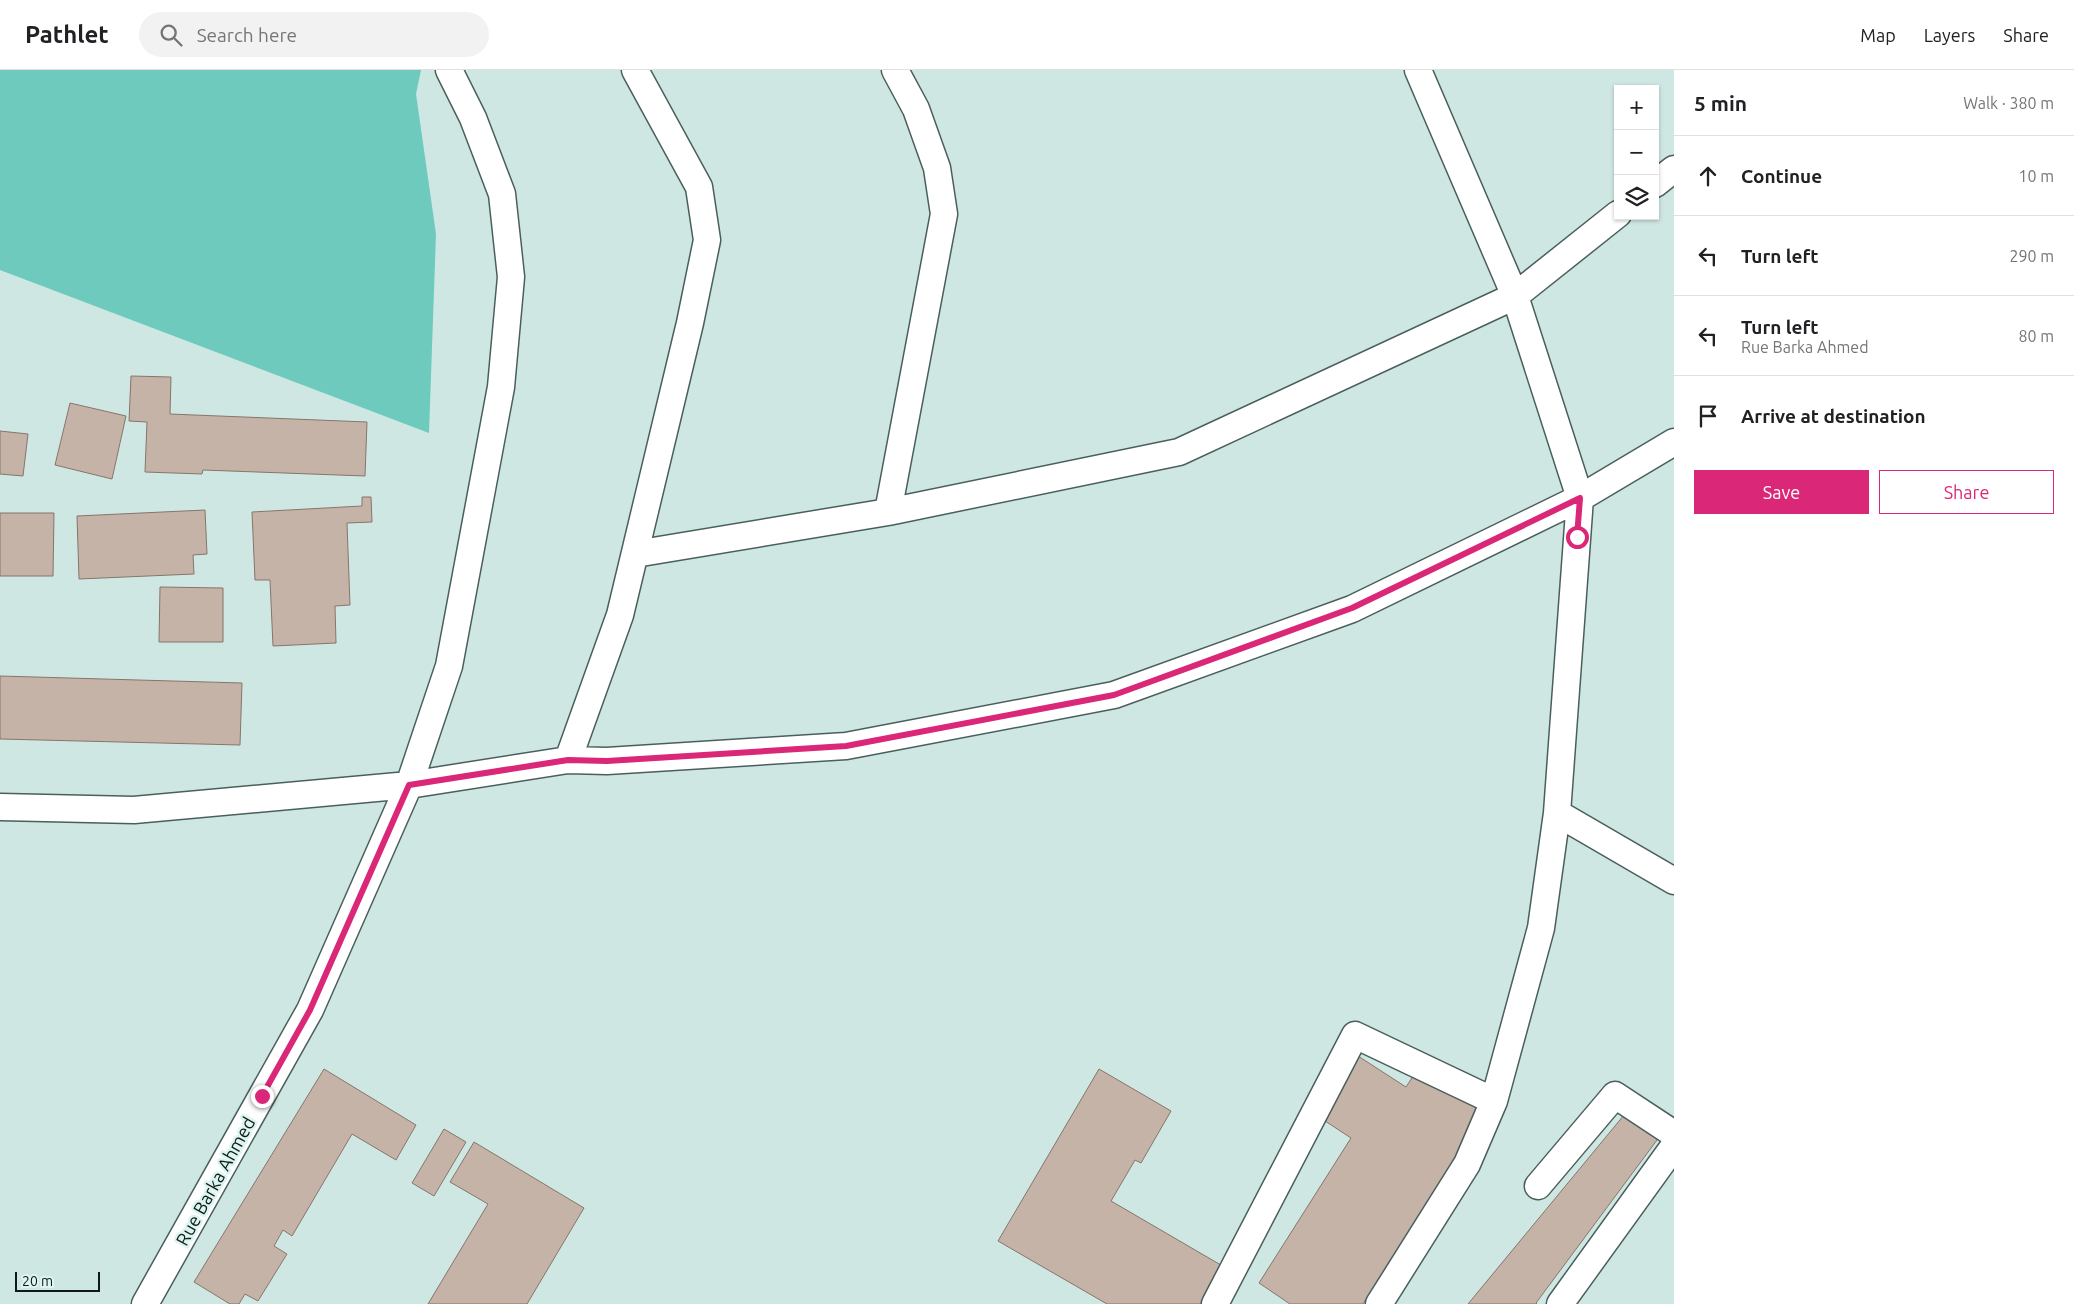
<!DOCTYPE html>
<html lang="en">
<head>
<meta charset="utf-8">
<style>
  :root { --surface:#fff; --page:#f2f2f2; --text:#202124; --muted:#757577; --line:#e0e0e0; --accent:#db2777 }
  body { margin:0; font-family:Ubuntu,sans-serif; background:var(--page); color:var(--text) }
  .controls { position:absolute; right:15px; top:15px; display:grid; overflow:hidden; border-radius:0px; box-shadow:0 1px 4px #0004 }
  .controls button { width:45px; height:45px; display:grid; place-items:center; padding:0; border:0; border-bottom:1px solid var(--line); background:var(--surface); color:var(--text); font:25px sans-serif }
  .scale { position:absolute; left:15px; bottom:12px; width:85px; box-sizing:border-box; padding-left:5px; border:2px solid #101918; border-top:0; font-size:14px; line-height:18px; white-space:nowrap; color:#101918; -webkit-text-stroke:4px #dcf5f0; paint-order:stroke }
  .stop { position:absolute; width:15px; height:15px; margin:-11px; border:4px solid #db2777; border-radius:50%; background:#fff }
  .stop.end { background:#db2777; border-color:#fff; box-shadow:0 1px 5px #0008 }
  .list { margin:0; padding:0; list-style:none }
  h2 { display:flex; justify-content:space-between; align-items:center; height:65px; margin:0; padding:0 20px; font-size:21px }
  h2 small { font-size:16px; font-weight:400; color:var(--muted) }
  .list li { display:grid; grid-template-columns:32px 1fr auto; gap:15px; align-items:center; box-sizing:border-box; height:80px; padding:0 20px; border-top:1px solid var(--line) }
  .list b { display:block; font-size:19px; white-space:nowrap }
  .list p { margin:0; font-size:16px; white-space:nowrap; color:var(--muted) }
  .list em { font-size:16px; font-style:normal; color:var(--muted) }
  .actions { display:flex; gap:10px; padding:15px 20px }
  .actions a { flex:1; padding:11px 0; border:1px solid var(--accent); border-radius:0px; text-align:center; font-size:18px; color:var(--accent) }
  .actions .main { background:var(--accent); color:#fff }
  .icon { flex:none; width:28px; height:28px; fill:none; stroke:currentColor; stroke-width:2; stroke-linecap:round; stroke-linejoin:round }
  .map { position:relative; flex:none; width:1674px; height:1234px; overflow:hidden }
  header { display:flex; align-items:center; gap:30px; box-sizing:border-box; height:70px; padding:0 25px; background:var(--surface); border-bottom:1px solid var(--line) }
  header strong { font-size:24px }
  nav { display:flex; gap:28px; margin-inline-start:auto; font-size:18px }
  .search { width:350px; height:45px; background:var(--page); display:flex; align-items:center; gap:12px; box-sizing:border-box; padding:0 18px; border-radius:28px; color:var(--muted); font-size:19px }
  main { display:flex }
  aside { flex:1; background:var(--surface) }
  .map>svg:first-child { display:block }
</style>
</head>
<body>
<header>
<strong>Pathlet</strong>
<div class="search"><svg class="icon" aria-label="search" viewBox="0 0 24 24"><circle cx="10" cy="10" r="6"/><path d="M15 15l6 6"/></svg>Search here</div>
<nav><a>Map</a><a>Layers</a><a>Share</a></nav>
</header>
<main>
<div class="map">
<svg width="1674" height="1234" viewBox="0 0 1674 1234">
  <rect width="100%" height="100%" fill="#cfe7e3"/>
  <path fill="#6ecabd" d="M0,0H421L416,24L436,164L429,363L0,200Z"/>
  <path fill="#c5b3a8" stroke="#86756b" d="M131,306L171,307L170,344L367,352L365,406L203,400L202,404L145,402L147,352L129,351Z
    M70,333L126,346L112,409L55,395Z
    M0,361L28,364L23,406L0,404Z
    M362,427H371L372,452L347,453L350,535L335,536L336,573L273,576L270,510H255L252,442L362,436Z
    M205,440L207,484L193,485L194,504L79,509L77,446Z
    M0,443H54L53,506H0Z
    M160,517L223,518V572H159Z
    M0,606L242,613L240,675L0,669Z
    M1358,986L1406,1017L1417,1000L1484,1043L1363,1234H1290L1259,1213L1351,1068L1319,1047Z
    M324,999L416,1055L396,1090L352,1064L292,1166L283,1160L274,1176L287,1184L258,1231L245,1224L239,1234H230L194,1212Z
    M1099,999L1171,1041L1141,1093L1135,1090L1111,1131L1226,1198L1205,1234H1107L998,1171Z
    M1629,1039L1663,1062L1536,1233L1537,1234H1468Z
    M444,1059L466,1072L434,1126L412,1113Z
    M474,1072L584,1138L527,1234H428L488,1134L450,1112Z"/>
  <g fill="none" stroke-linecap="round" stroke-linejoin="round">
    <g stroke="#4a5f5c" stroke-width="29">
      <path id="minor" d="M1418,0L1515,226L1580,428L1674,372
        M1655,114L1674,99
        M888,442L944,144L937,98L916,39L895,0
        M635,484L888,442L1179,382L1515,226L1618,144
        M568,690L620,545L690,253L707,170L699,117L635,0
        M0,737L134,740L409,715L568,690L607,691L846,676L1114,625L1352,539L1580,428L1557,743L1541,858L1494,1031L1467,1094L1379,1234
        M1557,743L1674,811
        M1538,1116L1615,1025L1674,1064
        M145,1234L310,940L409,715L449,596L501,317L511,207L502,124L473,48L449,0
        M1215,1234L1355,965L1494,1031
        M1560,1234L1674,1076"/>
    </g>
    <use href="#minor" stroke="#fff" stroke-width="26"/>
  </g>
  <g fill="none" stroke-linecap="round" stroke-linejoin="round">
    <path stroke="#db2777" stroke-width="6" d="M262,1026L310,940L409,715L568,690L607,691L846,676L1114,625L1352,538L1580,428L1577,467"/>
  </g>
  <g text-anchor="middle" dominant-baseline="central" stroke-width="5" stroke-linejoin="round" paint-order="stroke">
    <g font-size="18" fill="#101918" stroke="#dcf5f0">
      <text transform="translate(215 1111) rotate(-61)">Rue Barka Ahmed</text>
    </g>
  </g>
</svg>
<div class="controls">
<button>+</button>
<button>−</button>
<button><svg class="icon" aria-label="layers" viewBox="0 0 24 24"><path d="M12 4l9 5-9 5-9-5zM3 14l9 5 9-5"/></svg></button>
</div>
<div class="scale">20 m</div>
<div class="stop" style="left:1577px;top:467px"></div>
<div class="stop end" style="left:262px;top:1026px"></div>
</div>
<aside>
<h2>5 min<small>Walk · 380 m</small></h2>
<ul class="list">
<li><svg class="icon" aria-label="ahead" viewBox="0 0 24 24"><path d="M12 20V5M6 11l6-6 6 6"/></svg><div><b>Continue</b></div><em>10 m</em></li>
<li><svg class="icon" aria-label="left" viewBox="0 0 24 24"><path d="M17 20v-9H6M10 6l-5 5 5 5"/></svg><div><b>Turn left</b></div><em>290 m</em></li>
<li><svg class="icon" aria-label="left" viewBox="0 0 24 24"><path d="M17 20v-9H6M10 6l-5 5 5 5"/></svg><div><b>Turn left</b><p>Rue Barka Ahmed</p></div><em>80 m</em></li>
<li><svg class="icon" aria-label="arrive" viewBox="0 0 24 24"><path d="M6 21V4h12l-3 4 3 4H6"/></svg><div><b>Arrive at destination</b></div></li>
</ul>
<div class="actions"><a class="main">Save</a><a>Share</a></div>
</aside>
</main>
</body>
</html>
